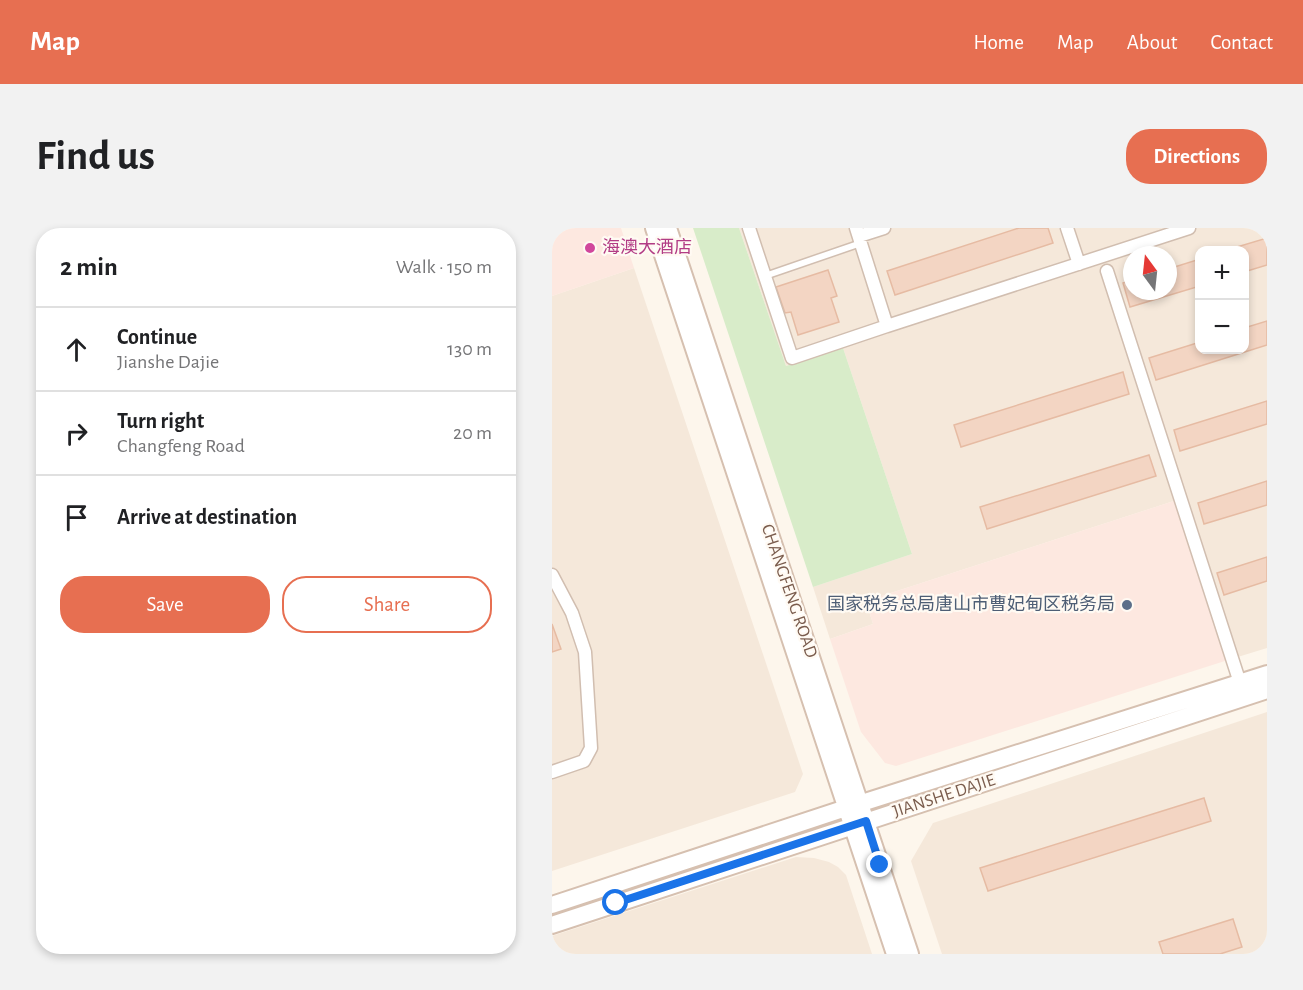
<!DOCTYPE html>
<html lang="en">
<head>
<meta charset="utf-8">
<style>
  :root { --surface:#fff; --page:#f2f2f2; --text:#202124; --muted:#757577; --line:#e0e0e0; --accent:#e76f51 }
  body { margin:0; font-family:"Alegreya Sans","Noto Sans SC",sans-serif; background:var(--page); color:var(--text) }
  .controls { position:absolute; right:18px; top:18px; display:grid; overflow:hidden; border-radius:12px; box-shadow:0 3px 9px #0003 }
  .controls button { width:54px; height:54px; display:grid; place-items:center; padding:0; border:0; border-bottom:2px solid var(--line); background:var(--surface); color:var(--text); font:30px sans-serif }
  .compass { position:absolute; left:571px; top:18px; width:54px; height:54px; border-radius:50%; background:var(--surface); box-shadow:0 3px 9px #0003; rotate:345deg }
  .stop { position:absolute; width:18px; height:18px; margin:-14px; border:4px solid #1a73e8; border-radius:50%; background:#fff }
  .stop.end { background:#1a73e8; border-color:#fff; box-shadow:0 2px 6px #0008 }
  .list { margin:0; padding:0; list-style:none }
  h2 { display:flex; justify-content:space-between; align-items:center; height:78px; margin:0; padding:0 24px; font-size:26px }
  h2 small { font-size:20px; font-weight:400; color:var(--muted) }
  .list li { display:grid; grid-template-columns:39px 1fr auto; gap:18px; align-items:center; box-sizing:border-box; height:84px; padding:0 24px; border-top:2px solid var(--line) }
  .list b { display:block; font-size:22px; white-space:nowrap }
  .list p { margin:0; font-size:20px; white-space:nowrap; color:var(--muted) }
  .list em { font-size:20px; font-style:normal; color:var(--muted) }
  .actions { display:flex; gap:12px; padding:18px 24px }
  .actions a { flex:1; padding:14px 0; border:2px solid var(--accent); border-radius:24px; text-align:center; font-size:21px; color:var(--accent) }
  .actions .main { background:var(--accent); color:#fff }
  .icon { flex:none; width:33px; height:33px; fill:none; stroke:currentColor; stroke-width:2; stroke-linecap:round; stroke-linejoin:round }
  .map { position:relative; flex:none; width:715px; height:726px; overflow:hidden; border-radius:24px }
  header { display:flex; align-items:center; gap:36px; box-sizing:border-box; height:84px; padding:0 30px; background:var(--accent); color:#fff }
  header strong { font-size:28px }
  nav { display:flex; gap:33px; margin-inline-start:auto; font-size:21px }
  .intro { display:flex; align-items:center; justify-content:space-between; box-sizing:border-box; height:144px; padding:0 36px }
  h1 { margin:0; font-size:42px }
  .button { padding:15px 27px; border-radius:24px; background:var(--accent); color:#fff; font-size:21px; font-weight:700 }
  main { display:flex; gap:36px; padding:0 36px }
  aside { flex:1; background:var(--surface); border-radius:24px; box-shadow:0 3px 9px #0003 }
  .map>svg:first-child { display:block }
</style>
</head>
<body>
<header>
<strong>Map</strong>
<nav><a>Home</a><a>Map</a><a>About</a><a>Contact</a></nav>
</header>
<div class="intro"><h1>Find us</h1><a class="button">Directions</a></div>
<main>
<aside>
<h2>2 min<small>Walk · 150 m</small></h2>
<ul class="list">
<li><svg class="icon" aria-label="ahead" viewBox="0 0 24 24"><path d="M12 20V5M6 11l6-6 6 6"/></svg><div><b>Continue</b><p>Jianshe Dajie</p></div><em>130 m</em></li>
<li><svg class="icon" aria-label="right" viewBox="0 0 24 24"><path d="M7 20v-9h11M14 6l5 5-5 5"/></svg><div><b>Turn right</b><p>Changfeng Road</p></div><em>20 m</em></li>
<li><svg class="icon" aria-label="arrive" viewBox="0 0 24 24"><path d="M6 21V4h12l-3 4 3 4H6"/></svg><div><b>Arrive at destination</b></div></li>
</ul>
<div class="actions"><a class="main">Save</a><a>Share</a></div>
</aside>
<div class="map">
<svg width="715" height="726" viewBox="0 0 715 726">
  <rect width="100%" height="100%" fill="#fdf6ec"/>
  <path fill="#f5e8da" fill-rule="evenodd" d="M187,0H715V420L676,432L625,272L314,373L321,396L278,411L261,359L360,326L291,120L234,138ZM648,22H692V122H648ZM580,27H616V63H580Z
    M82,40L251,546L243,564L0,643V68Z
    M715,484V726H390L359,633L381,595Z
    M244,629L262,630L277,634L286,639L294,647L320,726H0V708Z"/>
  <path fill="#fde8e0" d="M0,0H69L82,40L0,68Z
    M625,272L676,432L344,538L333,535L309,504L278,411L321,396L314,373Z"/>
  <path fill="#d8ecc9" d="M141,0H187L234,138L291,120L360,326L261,359Z"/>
  <path fill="#f3d5c3" stroke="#e6bba3" stroke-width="1.5" d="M467,0H496L501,15L343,67L335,43Z
    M715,10V37L692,44V22H675Z
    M648,31V58L578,79L571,55L580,52V63H616V41Z
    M276,42L285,68L279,70L287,94L246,107L239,84L233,85L224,59Z
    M715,93V117L604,152L597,130L648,114V122H692V100Z
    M571,144L577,166L409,219L402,197Z
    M715,173V196L628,223L622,202Z
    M597,227L604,248L435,301L428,279Z
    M715,253V277L652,296L646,275Z
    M715,329V353L672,367L665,345Z
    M0,396L9,421L0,424Z
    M652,570L659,593L436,663L428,640Z
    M681,691L690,719L668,726H611L607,714Z"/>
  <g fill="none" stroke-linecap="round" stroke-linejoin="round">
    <g stroke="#d1beb0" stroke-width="9">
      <path id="lane" d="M213,48L309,15"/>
    </g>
    <g stroke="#d1beb0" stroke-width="15">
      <path id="street" d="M197,0L240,130L335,98
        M304,0L335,98L637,0
        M515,0L527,36
        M307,8L332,0
        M555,43L688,455
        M0,347L20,385L33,424L39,520L32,533L0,544"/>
    </g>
    <g stroke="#d6c0b0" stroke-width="20">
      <path id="secondary" d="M102,0L343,726
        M116,0L358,726
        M0,677L294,580L715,446
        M0,697L715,462"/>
    </g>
    <use href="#lane" stroke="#fff" stroke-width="6"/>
    <use href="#street" stroke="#fff" stroke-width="12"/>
    <use href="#secondary" stroke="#fff" stroke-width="16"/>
  </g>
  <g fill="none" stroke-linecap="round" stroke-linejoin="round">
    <path stroke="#1a73e8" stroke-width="8" d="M64,675L314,593L328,637"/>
  </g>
  <circle fill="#d1479c" stroke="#fffaf3" stroke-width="2" cx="38" cy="20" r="6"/>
  <circle fill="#5c6f8a" stroke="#fffaf3" stroke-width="2" cx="575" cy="377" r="6"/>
  <g text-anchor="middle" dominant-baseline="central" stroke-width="4.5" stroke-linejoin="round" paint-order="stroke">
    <g font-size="18" fill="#b23c85" stroke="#fffaf3" text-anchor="start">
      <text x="50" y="20">海澳大酒店</text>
    </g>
    <g font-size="18" fill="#7a5c4d" stroke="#fffaf3">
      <text transform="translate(237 363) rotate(71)">CHANGFENG ROAD</text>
      <text transform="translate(392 568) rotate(-18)">JIANSHE DAJIE</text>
    </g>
    <g font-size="18" fill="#4e5e75" stroke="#fffaf3" text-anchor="end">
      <text x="563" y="377">国家税务总局唐山市曹妃甸区税务局</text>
    </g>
  </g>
</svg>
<div class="controls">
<button>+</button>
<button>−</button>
</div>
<svg class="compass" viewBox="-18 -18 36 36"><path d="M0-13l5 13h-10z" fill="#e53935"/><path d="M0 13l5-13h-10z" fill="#757577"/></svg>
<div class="stop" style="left:64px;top:675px"></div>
<div class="stop end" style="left:328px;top:637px"></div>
</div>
</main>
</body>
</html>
